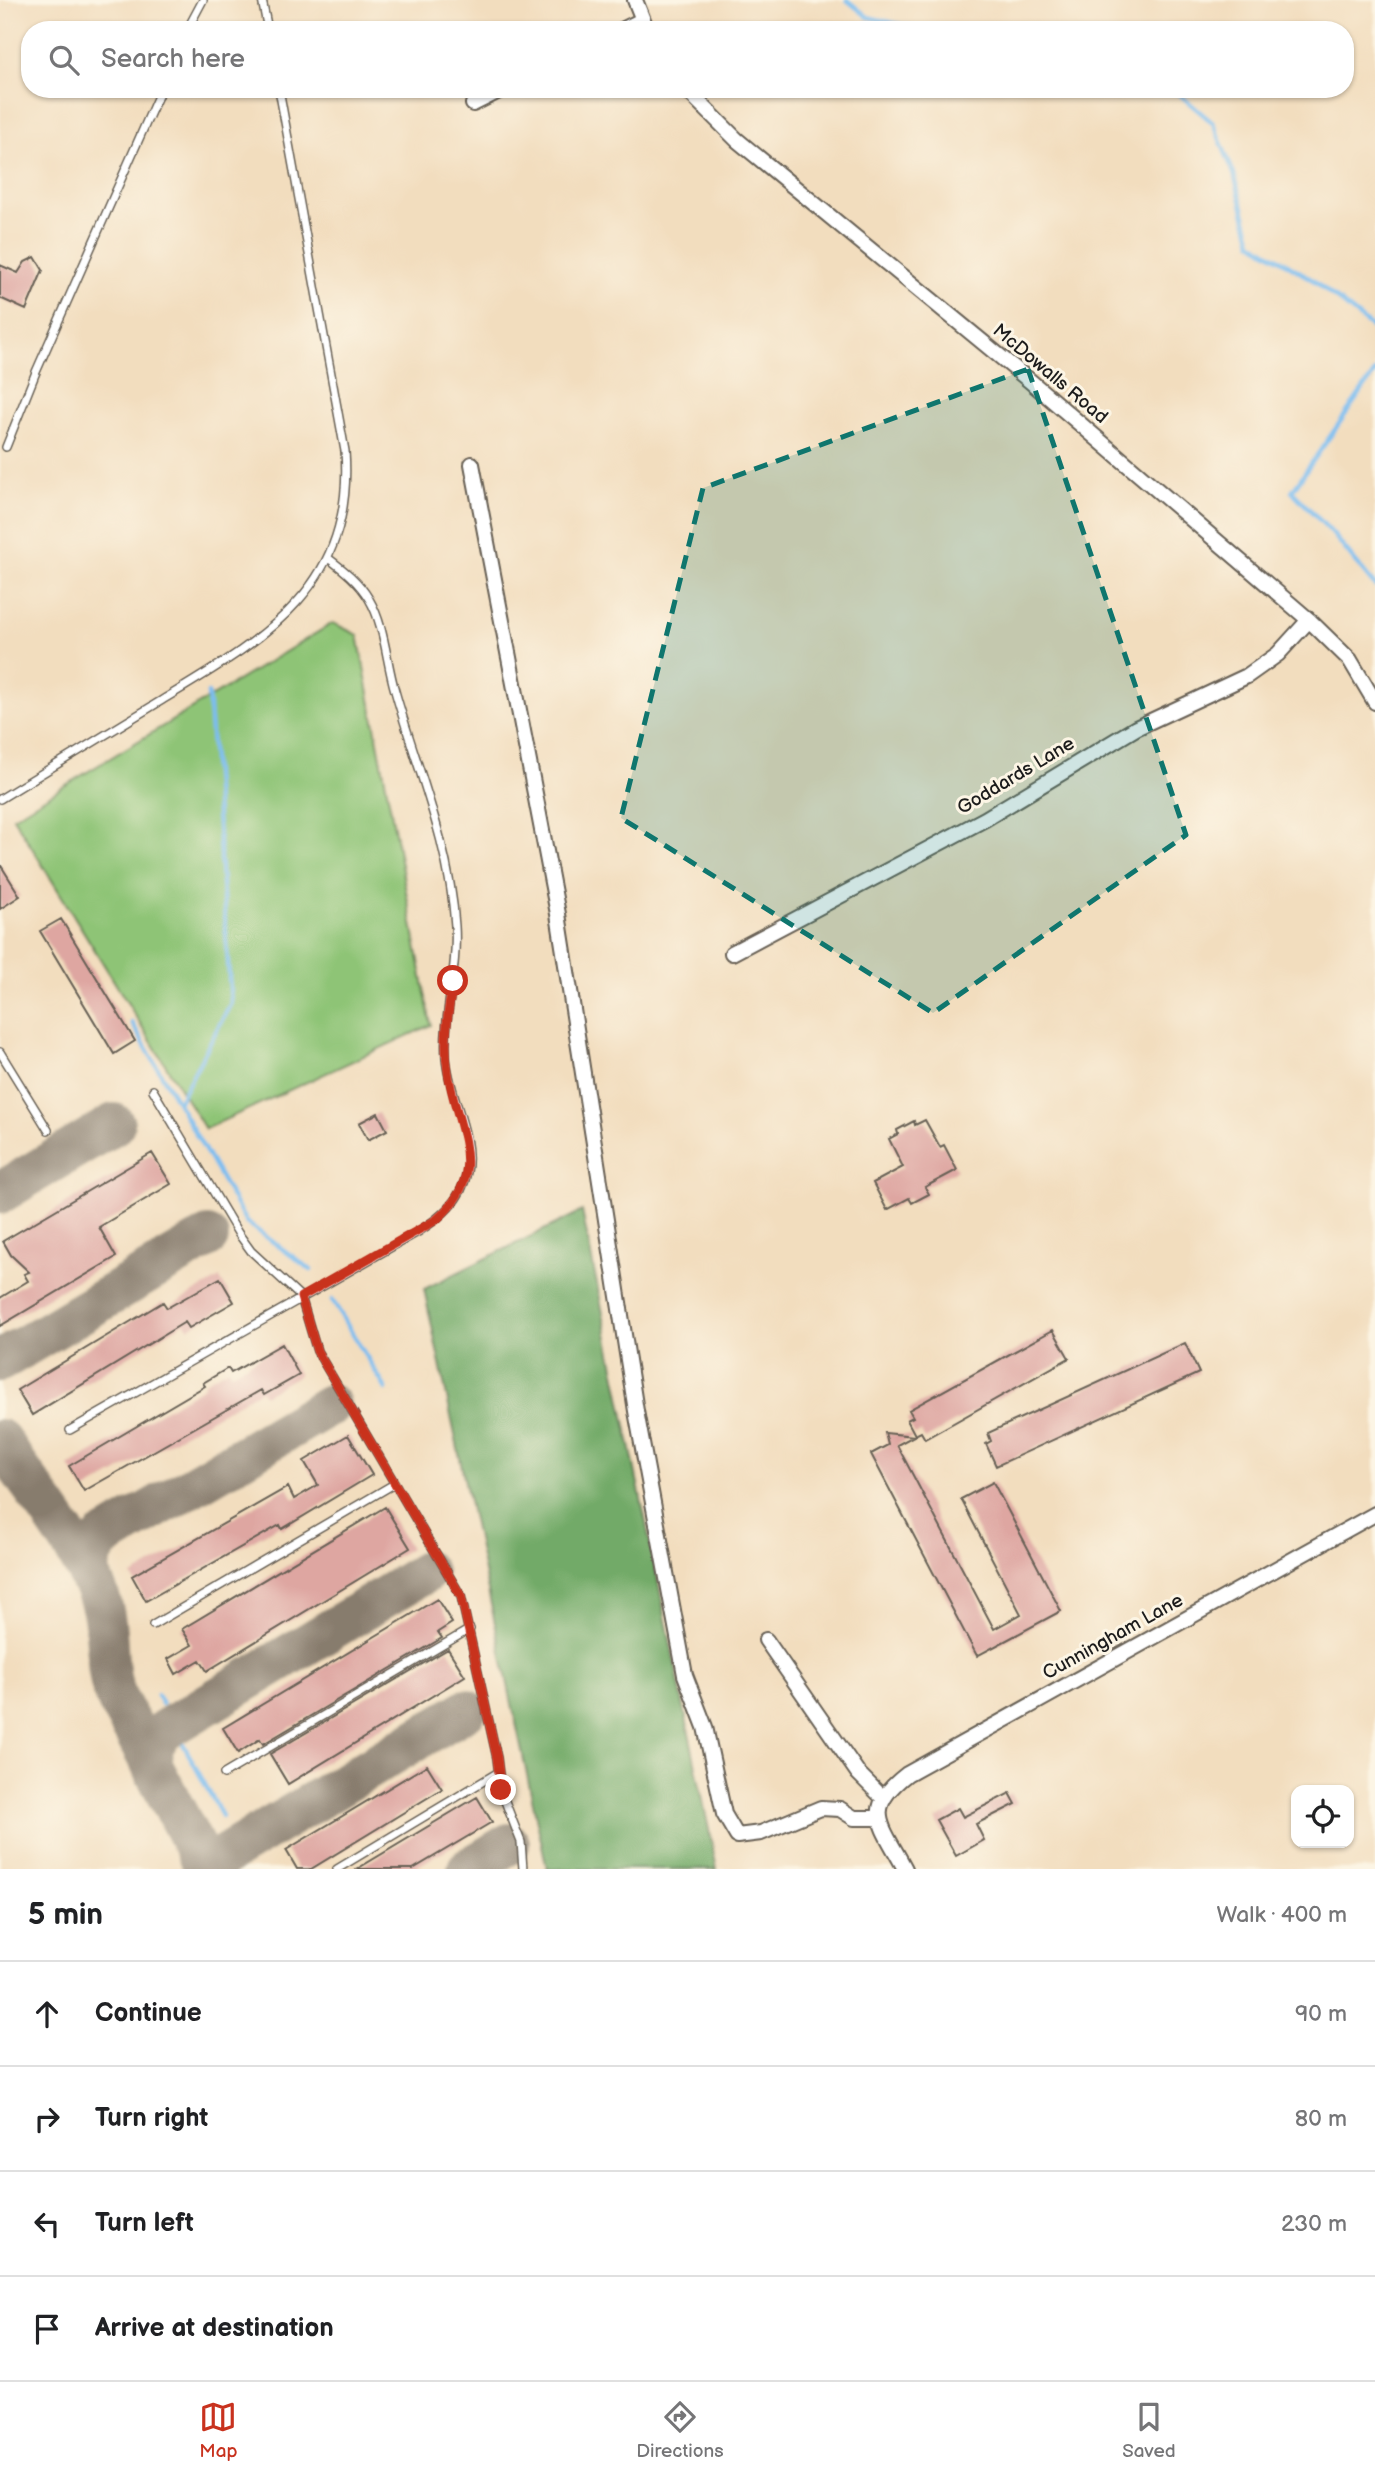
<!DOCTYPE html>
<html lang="en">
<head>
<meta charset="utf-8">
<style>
  :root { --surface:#fff; --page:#f2f2f2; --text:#202124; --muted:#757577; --line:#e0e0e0; --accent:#c8321e }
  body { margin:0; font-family:"Balsamiq Sans",sans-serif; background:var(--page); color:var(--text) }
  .controls { position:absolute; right:21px; bottom:21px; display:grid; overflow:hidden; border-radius:14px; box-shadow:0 2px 5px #0004 }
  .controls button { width:63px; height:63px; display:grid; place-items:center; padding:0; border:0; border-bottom:2px solid var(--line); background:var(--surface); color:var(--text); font:35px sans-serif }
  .stop { position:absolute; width:21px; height:21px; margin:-16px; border:5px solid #c8321e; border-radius:50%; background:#fff }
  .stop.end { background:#c8321e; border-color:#fff; box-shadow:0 2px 7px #0008 }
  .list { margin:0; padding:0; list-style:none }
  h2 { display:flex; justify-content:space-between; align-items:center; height:91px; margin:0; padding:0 28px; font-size:30px }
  h2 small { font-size:23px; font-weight:400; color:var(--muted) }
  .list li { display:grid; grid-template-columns:46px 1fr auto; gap:21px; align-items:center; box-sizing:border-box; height:105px; padding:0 28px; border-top:2px solid var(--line) }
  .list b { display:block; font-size:26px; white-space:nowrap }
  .list em { font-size:23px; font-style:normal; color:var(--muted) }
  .icon { flex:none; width:38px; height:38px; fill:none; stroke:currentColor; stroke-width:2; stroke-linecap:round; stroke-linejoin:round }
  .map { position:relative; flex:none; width:1375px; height:1869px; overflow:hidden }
  .search { position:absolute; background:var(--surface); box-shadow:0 2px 5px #0004; left:21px; right:21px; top:21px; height:77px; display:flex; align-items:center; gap:18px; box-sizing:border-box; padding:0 24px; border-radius:28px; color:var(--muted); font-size:26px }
  .sheet { height:511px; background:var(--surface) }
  nav { display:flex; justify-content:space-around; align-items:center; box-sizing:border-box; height:98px; border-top:2px solid var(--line); background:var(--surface); font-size:19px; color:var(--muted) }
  nav a { display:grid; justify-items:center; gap:4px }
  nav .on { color:var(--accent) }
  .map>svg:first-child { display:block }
</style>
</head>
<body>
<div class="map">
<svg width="1375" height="1869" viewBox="0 0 1375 1869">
  <rect width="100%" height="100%" fill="#fcf5e5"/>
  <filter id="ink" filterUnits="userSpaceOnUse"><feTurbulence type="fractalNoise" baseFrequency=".0143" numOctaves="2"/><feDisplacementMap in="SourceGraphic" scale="14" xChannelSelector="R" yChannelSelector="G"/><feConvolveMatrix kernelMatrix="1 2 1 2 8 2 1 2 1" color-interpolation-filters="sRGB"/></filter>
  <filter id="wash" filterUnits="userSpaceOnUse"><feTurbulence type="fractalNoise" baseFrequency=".00686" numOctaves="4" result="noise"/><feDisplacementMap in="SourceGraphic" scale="28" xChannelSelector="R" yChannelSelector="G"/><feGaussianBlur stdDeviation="1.57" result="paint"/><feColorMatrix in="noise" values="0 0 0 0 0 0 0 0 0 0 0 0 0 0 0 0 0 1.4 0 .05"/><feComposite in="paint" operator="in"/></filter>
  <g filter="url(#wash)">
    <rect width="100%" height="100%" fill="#f2ddbe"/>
    <path fill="#8ec476" stroke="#557049" stroke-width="2" d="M333,623L358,635L431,1025L205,1129L13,817Z"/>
    <path fill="#72aa67" stroke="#476342" stroke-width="2" d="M582,1211L717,1869H547L424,1289Z"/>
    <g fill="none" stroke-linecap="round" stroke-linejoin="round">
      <path stroke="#7bbdf0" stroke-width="4.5" d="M847,0L868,17L924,30
        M1173,89L1213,123L1234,174L1252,242L1313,280L1375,330
        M1375,372L1292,491L1332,533L1375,586
        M132,1023L246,1222L311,1270
        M179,1101L231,1003L208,693
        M332,1300L386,1389
        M157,1695L162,1704
        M181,1740L222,1816"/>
      <path stroke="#877c6d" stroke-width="42" d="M0,1193L114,1124
        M0,1361L208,1237
        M0,1440C30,1488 88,1555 102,1607C110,1636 104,1665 114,1693L206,1869
        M89,1577L90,1555L102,1539L330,1405
        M154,1771C148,1755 152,1742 165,1730L426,1572
        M214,1869L220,1858L466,1710
        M468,1869L509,1844"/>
    </g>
    <g id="blocks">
      <path fill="#dea6a1" d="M35,257L43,270L26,310L0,298V265L18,273L25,262Z
        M0,864L20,896L0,909Z
        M61,919L135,1041L114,1054L40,931Z
        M378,1113L387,1130L368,1140L359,1123Z
        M925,1120L940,1147L944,1145L957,1170L925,1187L929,1194L912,1203L909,1198L887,1210L873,1183L903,1167L889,1139L898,1134L897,1130L914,1121L915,1125Z
        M152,1153L171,1184L99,1227L116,1257L0,1326V1298L28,1281L24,1274L29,1272L11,1255L3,1241Z
        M220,1278L234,1302L189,1328L185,1322L32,1415L17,1390L163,1302L167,1308Z
        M1053,1330L1069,1358L925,1439L921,1432L915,1435L907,1420L913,1417L909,1410Z
        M1185,1343L1199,1373L996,1466L986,1444L991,1441L988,1433Z
        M282,1344L299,1375L264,1395L261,1390L84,1491L69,1466L205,1386L203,1383L228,1368L231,1373Z
        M885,1433L914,1436L897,1445L994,1629L1021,1614L961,1499L993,1482L1061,1611L977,1656L871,1454L888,1445Z
        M348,1435L372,1475L282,1529L280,1525L146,1601L132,1576L288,1487L294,1499L318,1485L304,1461Z
        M385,1507L410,1548L207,1671L200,1660L176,1674L168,1659L192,1645L182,1629Z
        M437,1599L452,1623L438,1632L442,1638L263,1744L260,1739L238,1753L223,1728Z
        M448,1649L465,1676L288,1784L270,1754Z
        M427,1765L442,1789L311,1869H297L286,1850Z
        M1010,1793L1016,1804L976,1824L984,1840L956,1856L936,1820L958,1808L963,1817Z
        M477,1797L492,1822L413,1869H357Z"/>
    </g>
  </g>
  <g filter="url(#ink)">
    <use href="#blocks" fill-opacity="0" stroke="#676055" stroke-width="2"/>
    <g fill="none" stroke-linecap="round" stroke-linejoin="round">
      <g stroke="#676055" stroke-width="10">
        <path id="lane" d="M262,0L268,30
          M187,30L203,0
          M6,447L36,372L161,89
          M0,799C53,767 106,734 159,702C263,639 355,589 345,451L279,89
          M0,1052L48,1130
          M153,1090L238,1233L251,1251L301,1297L317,1351L461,1596L497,1758L501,1791L521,1842L523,1869
          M70,1430L418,1232C441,1217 462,1200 467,1172C474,1135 449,1096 446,1058C443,1014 458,971 455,926C450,844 417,769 395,691C386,661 385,626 369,599C359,582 344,570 328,558
          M153,1625L394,1484
          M224,1774L470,1629
          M337,1869L497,1773"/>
      </g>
      <g stroke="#676055" stroke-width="18">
        <path id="street" d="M635,0L647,30
          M622,30L642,20
          M686,89L737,140L1030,381L1309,620L1350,660L1375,702
          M473,104L503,89
          M472,464L558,914L636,1411L685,1675L705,1727L724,1814L737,1836L761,1833L821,1808L840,1809L854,1818H880
          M732,953L985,819L1136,728L1247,676L1278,654L1309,620
          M766,1640L858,1773L882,1797
          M905,1869C882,1825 861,1810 907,1774L1375,1514"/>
      </g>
      <use href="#lane" stroke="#fff" stroke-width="7"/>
      <use href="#street" stroke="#fff" stroke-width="14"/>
    </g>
  </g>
  <g fill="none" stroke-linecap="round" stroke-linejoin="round" filter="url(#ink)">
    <path stroke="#c8321e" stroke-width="9" d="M453,981C448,1011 443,1042 448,1072C456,1130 492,1172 436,1220L301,1297L317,1351L461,1596L497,1758L501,1790"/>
  </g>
  <path fill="#0f766e" fill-opacity="0.2" stroke="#0f766e" stroke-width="5" stroke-dasharray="14 9" stroke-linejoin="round" d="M1028,369L1186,835L933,1013L621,818L703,488Z"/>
  <g text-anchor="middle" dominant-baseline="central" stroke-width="6" stroke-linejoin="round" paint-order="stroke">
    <g font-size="19" fill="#1c1c1c" stroke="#fcf5e5">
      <text transform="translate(1050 374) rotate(40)">McDowalls Road</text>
      <text transform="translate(1016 776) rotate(-31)">Goddards Lane</text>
      <text transform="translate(1113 1637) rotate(-29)">Cunningham Lane</text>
    </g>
  </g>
</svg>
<div class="controls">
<button><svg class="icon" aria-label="locate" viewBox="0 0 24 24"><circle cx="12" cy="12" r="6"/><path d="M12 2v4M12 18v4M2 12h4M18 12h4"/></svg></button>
</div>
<div class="stop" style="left:453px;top:981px"></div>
<div class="stop end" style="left:501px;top:1790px"></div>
<div class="search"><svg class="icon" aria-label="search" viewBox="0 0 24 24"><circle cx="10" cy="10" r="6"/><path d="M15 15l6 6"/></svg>Search here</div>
</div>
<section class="sheet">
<h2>5 min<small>Walk · 400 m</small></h2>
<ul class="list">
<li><svg class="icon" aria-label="ahead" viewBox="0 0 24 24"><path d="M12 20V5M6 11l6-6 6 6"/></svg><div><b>Continue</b></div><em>90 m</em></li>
<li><svg class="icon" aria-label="right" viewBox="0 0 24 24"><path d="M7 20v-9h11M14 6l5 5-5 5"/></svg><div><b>Turn right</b></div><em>80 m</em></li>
<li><svg class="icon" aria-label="left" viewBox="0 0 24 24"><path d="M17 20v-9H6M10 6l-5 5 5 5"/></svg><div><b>Turn left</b></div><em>230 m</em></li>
<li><svg class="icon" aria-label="arrive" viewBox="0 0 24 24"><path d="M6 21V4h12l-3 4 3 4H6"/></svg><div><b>Arrive at destination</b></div></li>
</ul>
</section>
<nav>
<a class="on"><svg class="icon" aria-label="map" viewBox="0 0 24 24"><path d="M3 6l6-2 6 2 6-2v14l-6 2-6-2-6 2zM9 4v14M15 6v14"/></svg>Map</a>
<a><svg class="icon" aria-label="directions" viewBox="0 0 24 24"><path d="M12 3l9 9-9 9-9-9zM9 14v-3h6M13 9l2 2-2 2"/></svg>Directions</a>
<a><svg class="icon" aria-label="saved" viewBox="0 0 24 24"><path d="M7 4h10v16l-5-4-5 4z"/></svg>Saved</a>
</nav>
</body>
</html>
